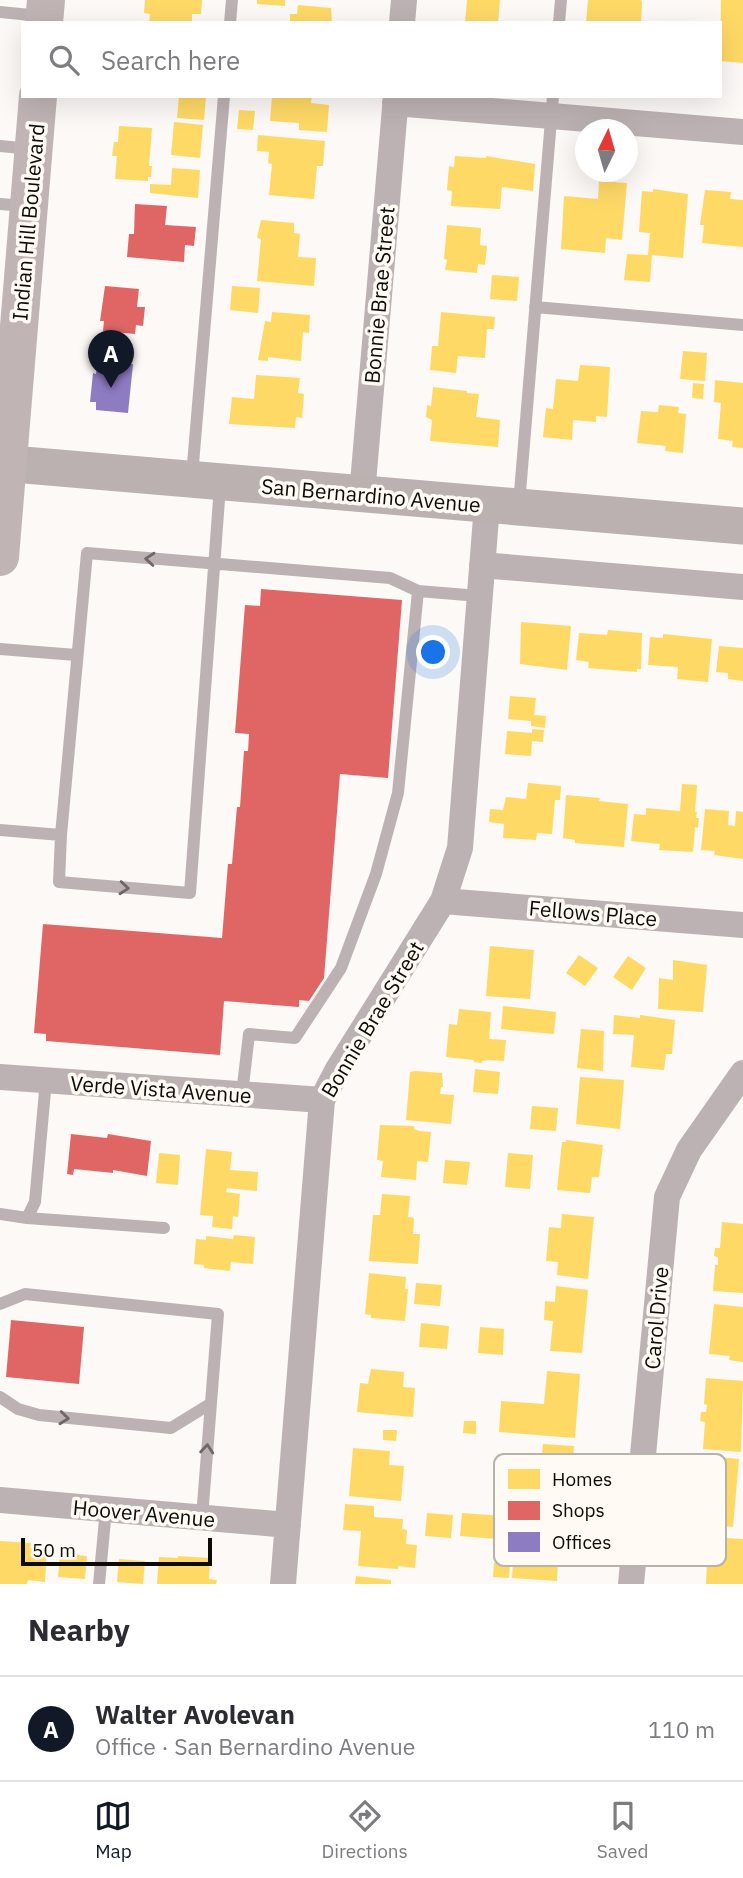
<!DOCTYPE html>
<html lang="en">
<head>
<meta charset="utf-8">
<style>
  :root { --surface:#fff; --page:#f7f7f7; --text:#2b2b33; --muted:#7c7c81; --line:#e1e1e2; --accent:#111827 }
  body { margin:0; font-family:"IBM Plex Sans",sans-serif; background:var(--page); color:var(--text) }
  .compass { position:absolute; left:575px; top:119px; width:63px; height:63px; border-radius:50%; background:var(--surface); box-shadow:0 7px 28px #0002; rotate:5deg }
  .scale { position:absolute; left:21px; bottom:18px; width:191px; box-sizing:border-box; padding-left:7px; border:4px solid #0d0b07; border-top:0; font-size:19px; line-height:24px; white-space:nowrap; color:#0d0b07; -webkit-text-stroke:5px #fffaf3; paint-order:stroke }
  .you { position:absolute; left:434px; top:653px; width:24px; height:24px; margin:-18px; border:5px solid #fff; border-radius:50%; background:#1a73e8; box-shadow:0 0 0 10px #1a73e833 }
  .badge { display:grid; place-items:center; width:46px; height:46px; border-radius:50%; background:var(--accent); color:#fff; font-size:23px; font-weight:700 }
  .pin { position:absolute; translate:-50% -58px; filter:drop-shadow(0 2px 4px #0008) }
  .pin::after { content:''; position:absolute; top:37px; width:24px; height:21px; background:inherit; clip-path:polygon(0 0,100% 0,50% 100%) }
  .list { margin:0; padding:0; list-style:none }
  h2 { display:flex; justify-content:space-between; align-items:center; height:91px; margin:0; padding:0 28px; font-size:30px }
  h2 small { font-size:23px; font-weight:400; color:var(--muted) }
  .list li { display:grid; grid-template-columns:46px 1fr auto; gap:21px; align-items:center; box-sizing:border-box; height:105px; padding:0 28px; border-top:2px solid var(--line) }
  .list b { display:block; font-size:26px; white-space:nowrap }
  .list p { margin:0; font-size:23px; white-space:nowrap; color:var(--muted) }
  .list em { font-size:23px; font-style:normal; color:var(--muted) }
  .icon { flex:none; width:38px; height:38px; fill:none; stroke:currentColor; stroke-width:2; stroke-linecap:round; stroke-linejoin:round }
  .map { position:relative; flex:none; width:743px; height:1584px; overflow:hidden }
  .search { position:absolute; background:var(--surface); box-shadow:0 7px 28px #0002; left:21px; right:21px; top:21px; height:77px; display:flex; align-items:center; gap:18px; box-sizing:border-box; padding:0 24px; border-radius:0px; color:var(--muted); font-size:26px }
  .sheet { height:196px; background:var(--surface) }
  nav { display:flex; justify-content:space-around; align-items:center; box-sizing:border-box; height:98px; border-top:2px solid var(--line); background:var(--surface); font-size:19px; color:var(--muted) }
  nav a { display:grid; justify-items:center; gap:4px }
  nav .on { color:var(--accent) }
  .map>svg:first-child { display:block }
</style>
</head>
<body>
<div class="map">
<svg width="743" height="1584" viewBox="0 0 743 1584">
  <rect width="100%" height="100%" fill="#fcf9f6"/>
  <path fill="#ffd966" d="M145,0H202L201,14H192V23H149L150,14L144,13Z
    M257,0H285V6L257,4Z
    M467,0H500L498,23H465Z
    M588,0H641L642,3L641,23H586Z
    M721,0H743V63L720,61Z
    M298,5L331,8L332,23H290V14H297Z
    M179,96H206L204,120L177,118Z
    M272,96H312L311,103L329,105L327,132L299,130V123L270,121Z
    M239,110L255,111L253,130L237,129Z
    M174,122L203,125L200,158L171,155Z
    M119,126L152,128L149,166H152L151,177H148V181L115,179L117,156H112L114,142H118Z
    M258,135L325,141L323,166H317L314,199L269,195L272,164L268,163L269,152L257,151Z
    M455,156L486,158V156L535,164L533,191L502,187L500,209L451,206L452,191L447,190L449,166L454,167Z
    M172,168L200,170L198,198L150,193V184L171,185Z
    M599,181L627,183L622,240L606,238L605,253L561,249L564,196L598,199Z
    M653,189L688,194L683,258L652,255L650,282L624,280L627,254L648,255L650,233L639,232L642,191L653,192Z
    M705,190L731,192L730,199L743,200V247L702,243L704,225H700Z
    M261,220L294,223V233L300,234L298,257L316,258L314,286L257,281L261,239L257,238Z
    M447,225L481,228L480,245L487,246L485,265L478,264L477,273L445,270L447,260L444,259Z
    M492,275L519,277L517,301L490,299Z
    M232,286L260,288L258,313L230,310Z
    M272,312L310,315L309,333L303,332L301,361L268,357V361L258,360L265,321L271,322Z
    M441,312L495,317L494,329H487L485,358L458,356L456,373L430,370L432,346H438Z
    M683,351L707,353L705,381L680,379Z
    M580,365L610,367L607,417L596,416V422L573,420L572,440L543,437L546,408L553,409L556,379L578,381Z
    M256,375L300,378L298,393L304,394L302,418L296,417L295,428L229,424L232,397L254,399Z
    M715,380L743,383V448L732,447L733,441L718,439L721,403L714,402Z
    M693,383L704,384L703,399L692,398Z
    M433,387L467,391V393L479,394L476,417L500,420L498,447L430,441L432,420L426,417L427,405L431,406Z
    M659,405L679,407L678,413L686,414L683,453L665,451L666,446L637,443L641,411L658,412Z
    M521,622L571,626L567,670L520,664Z
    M608,630L642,633L641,669H637V672L588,668L589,662L576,660L579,633L607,635Z
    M663,634L712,639L708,682L677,679L678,667L648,665L650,637L663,638Z
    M719,646L743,648V681L728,679V673L716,672Z
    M510,696L536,698L534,715L546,716L545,728L531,726V721L508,719Z
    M532,729L544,730L543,742L532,741L531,756L505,754L507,731L532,733Z
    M528,783L561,786L560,800H555L552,834L537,833L536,840L503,838L504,824L489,822L490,809L503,810L506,797L526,799Z
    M682,784L697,785L695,812H697L696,818H699L698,828L695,827L693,852L659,850L660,844L631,841L634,814L646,815V808L680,811Z
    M566,795L600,798L599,801L628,804L624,847L575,843V840L563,838Z
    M705,809L729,811L728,825L735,826L736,811L743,812V859L714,855L715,851L701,850Z
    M490,946L534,950L530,999L486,996Z
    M579,955L598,968L585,986L566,973Z
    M628,956L646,968L632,990L613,977Z
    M673,960L707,965L703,1012L658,1009L659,978L673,980Z
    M503,1006L556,1012L554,1034L501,1029Z
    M459,1009L491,1012L489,1039L506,1040L504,1061L488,1060L482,1061V1063L474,1062V1060L446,1057L449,1024L457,1025Z
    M614,1015L640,1018V1015L675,1020L672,1054H666L664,1070L631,1067L634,1035L613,1034Z
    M581,1029L604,1031L603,1071L577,1068Z
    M475,1069L500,1072L498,1094L473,1092Z
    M415,1071L442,1073L443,1087H441L440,1094L454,1095L451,1124L406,1120L410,1072Z
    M580,1077L624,1080L620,1129L576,1124Z
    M532,1106L558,1108L556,1131L530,1129Z
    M380,1125L414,1126V1129L419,1131L431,1132L428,1162L417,1161L416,1180L381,1177L383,1161L377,1160Z
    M566,1140L603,1145L599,1177H592L590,1193L557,1190L562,1142H566Z
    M206,1149L232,1152L230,1170L258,1172L257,1191L227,1188L226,1192L240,1194L238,1217L233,1216L232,1229L212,1227L213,1216L200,1215Z
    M159,1153L180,1155L178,1185L156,1183Z
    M508,1153L533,1155L530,1189L505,1187Z
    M445,1160L470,1162L467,1185L443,1183Z
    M382,1194L410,1196L408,1217L414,1218L413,1234H420L418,1264L369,1261L373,1215H380Z
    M562,1214L594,1217L588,1279L557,1275L558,1262L546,1261L549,1227L561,1228Z
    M722,1222L743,1224V1293L713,1291L715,1265H718V1257L714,1256L715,1248H720Z
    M234,1235L255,1237L253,1264L231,1262L230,1271L204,1268V1265L194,1264L196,1239L206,1240V1236L233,1239Z
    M369,1273L406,1277L405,1289H408L405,1321L371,1318V1315L365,1314Z
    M416,1283L442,1285L440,1306L414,1304Z
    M556,1286L588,1290L582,1353L550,1351L553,1321L544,1320L545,1301L555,1302Z
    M714,1304L743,1307V1362L729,1360L730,1356L709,1354Z
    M421,1323L449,1326L447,1349L419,1347Z
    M480,1327L504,1329L503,1355L478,1353Z
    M371,1369L404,1372L403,1387L415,1388L413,1417L357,1412L360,1383L368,1384Z
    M547,1371L580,1374L575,1438L499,1432L501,1401L544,1404Z
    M706,1378L743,1381L741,1452L703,1449L705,1422L700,1421L701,1412H706L707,1405L704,1404Z
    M464,1421H476V1434L463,1433Z
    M383,1430H397L396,1441L383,1440Z
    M543,1444L574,1446L569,1509L537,1507Z
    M353,1448L390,1451L389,1465L404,1466L401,1501L349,1496Z
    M699,1455L739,1459L733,1527L693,1524Z
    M345,1504L374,1506V1517L403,1519L402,1529L407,1530L406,1544L417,1545L415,1568L398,1566V1569L358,1566L361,1531L343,1530Z
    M427,1513L453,1515L451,1538L425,1536Z
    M462,1513L515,1517L514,1538H511V1540L460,1536Z
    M531,1528L568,1531L566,1561L558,1560L557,1581L512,1578L513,1563H510L512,1539Z
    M694,1536L743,1539V1584H706L707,1561L692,1560Z
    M0,1541L31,1543L30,1548L47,1550L45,1582L28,1580L27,1584H0Z
    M60,1553L87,1556L85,1579L58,1577Z
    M178,1556L210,1558L209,1579L217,1580L216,1584H157L159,1557L178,1558Z
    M119,1559L145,1561L143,1584L117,1582Z
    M494,1563L510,1564L509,1578L493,1577Z
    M356,1576L391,1580V1584H355Z"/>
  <path fill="#e06666" d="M135,204L167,206L165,225L196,227L194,246L185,245L184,262L127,257L129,234H134Z
    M105,286L139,289L137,307H145L143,326L136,325L135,334L103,331L104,321H100Z
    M261,589L402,600L388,778L340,774L324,978L309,1001L299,1000V1007L224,1001L220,1055L46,1041V1034L34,1033L43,924L222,938L228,864H232L237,807H240L244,751H248L249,734L235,733L245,605L260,606Z
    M71,1134L107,1138L108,1134L151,1141L147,1176L113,1170V1173L74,1169L73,1175L67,1174Z
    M11,1320L84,1327L79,1384L6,1377Z"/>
  <path fill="#8e7cc3" d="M97,360L133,364L128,413L96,410V402H90L93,373L96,374Z"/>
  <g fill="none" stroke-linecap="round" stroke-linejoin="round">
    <path stroke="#bdb2b3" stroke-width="12" d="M0,12L41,16
      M230,23L232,0
      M559,23L561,0
      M0,146L31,149
      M0,204L26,206
      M535,307L743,325
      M192,476L224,96
      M519,504L553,96
      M0,649L76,655
      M0,830L61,835L59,882L190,893L220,486
      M61,835L87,553L390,578L418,591
      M242,1094L249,1034L295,1038L341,968L376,874L398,793L418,591L479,596
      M0,1214L27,1218L35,1202L46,1080
      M27,1218L164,1228
      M0,1304L25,1294L218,1314L202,1517
      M0,1397L18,1409L39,1415L171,1428L210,1404
      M99,1584L106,1509"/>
    <path stroke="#bdb2b3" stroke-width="26" d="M402,23L404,0
      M395,103L743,132
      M362,495L396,96
      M482,565L743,587
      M443,901L743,925
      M0,1077L322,1100
      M0,1500L288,1525
      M283,1584L322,1100L337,1071L443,901L460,848L487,505
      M631,1584L667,1197L689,1150L743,1073"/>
    <path stroke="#bbb1b1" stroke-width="37" d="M0,463L743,526"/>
    <path stroke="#c0b4b5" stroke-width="38" d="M44,23L46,0
      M0,557L38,96"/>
  </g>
  <defs><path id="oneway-chevron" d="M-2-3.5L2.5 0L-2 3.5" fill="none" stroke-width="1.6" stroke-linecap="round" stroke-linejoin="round" transform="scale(1.75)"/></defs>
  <g stroke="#6e6766">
    <use href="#oneway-chevron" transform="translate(150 559) rotate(-175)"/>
    <use href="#oneway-chevron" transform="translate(124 888) rotate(5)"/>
    <use href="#oneway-chevron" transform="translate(64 1418) rotate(6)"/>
    <use href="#oneway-chevron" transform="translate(207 1449) rotate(-85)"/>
  </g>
  <g text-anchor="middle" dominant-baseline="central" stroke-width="7" stroke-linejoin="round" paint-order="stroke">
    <g font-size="21" fill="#0d0b07" stroke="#fffaf3">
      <text transform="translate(28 222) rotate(-85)">Indian Hill Boulevard</text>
      <text transform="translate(379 295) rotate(-85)">Bonnie Brae Street</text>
      <text transform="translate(371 495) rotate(5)">San Bernardino Avenue</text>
      <text transform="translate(593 913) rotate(5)">Fellows Place</text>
      <text transform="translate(372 1019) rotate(-59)">Bonnie Brae Street</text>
      <text transform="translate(161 1089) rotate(4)">Verde Vista Avenue</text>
      <text transform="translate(656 1318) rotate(-85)">Carol Drive</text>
      <text transform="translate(144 1513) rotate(5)">Hoover Avenue</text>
    </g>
  </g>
  <rect x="494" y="1454" width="232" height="112" rx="10" fill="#fffaf3" stroke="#b6b2ac" stroke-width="2"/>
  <rect x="508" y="1469" width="32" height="20" fill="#ffd966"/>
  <rect x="508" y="1501" width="32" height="19" fill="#e06666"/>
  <rect x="508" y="1532" width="32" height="20" fill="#8e7cc3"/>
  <g font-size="19" fill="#0d0b07">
    <text x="552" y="1486">Homes</text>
    <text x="552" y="1517">Shops</text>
    <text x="552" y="1549">Offices</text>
  </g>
</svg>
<svg class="compass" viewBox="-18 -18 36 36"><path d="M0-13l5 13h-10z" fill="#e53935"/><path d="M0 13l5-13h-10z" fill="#7c7c81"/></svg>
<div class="scale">50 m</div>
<div class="you"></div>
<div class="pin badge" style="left:111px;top:388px">A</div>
<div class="search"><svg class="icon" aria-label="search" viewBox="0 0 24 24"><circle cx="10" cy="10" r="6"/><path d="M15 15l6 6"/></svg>Search here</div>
</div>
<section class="sheet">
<h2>Nearby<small></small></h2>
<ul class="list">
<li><span class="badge">A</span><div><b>Walter Avolevan</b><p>Office · San Bernardino Avenue</p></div><em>110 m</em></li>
</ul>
</section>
<nav>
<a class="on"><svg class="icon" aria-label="map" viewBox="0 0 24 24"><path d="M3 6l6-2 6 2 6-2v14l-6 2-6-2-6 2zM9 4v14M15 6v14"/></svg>Map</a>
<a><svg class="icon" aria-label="directions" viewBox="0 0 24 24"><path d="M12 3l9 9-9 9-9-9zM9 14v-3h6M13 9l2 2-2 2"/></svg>Directions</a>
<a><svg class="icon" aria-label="saved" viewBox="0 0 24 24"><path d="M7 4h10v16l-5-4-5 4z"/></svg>Saved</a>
</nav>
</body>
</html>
